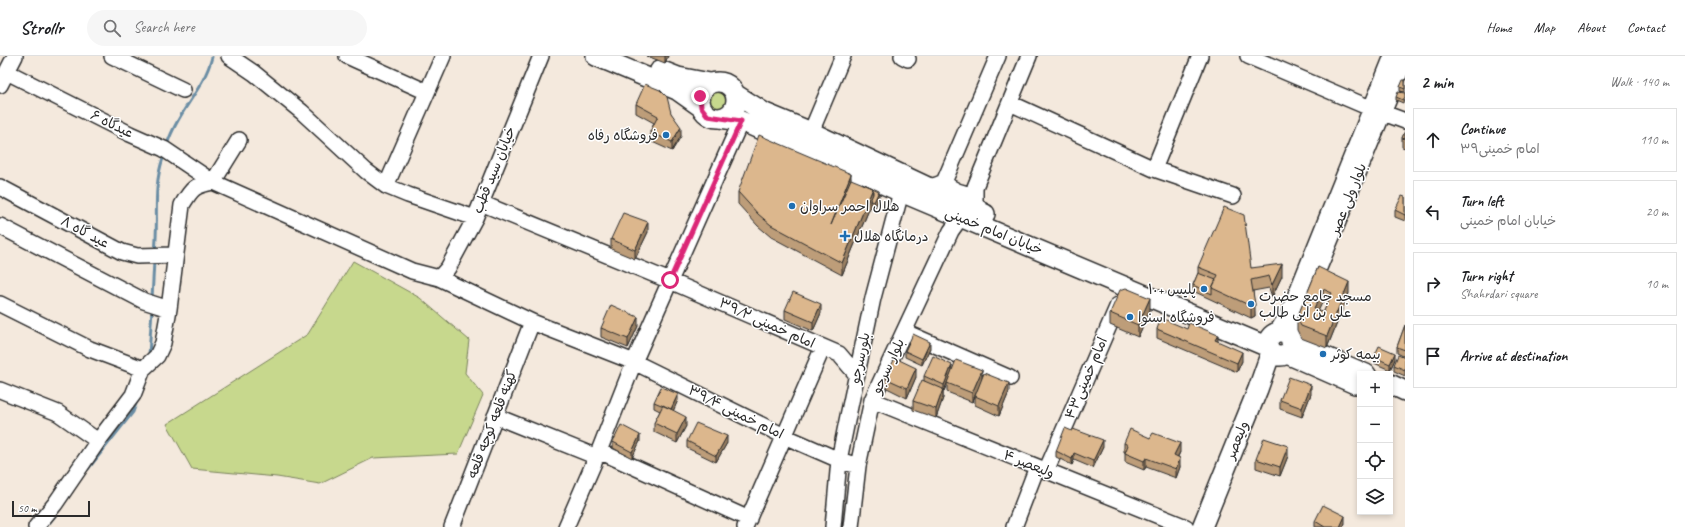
<!DOCTYPE html>
<html lang="en">
<head>
<meta charset="utf-8">
<style>
  :root { --surface:#fff; --page:#f6f6f6; --text:#202124; --muted:#757577; --line:#e0e0e0 }
  body { margin:0; font-family:Caveat,"Playpen Sans Arabic",sans-serif; background:var(--page); color:var(--text) }
  .controls { position:absolute; right:12px; bottom:12px; display:grid; overflow:hidden; border-radius:0px; box-shadow:0 2px 6px #0003 }
  .controls button { width:36px; height:36px; display:grid; place-items:center; padding:0; border:0; border-bottom:1px solid var(--line); background:var(--surface); color:var(--text); font:20px sans-serif }
  .scale { position:absolute; left:12px; bottom:10px; width:78px; box-sizing:border-box; padding-left:4px; border:2px solid #2b2b2b; border-top:0; font-size:11px; line-height:14px; white-space:nowrap; color:#2b2b2b; -webkit-text-stroke:3px #fff; paint-order:stroke }
  .stop { position:absolute; width:12px; height:12px; margin:-9px; border:3px solid #db2777; border-radius:50%; background:#fff }
  .stop.end { background:#db2777; border-color:#fff; box-shadow:0 1px 4px #0008 }
  .list { margin:0; padding:0; list-style:none }
  h2 { display:flex; justify-content:space-between; align-items:center; height:52px; margin:0; padding:0 16px; font-size:17px }
  h2 small { font-size:13px; font-weight:400; color:var(--muted) }
  .list li { display:grid; grid-template-columns:26px 1fr auto; gap:12px; align-items:center; box-sizing:border-box; height:64px; margin:0 8px 8px; padding:0 8px; border:1px solid var(--line); border-radius:0px }
  .list b { display:block; font-size:15px; white-space:nowrap }
  .list p { margin:0; font-size:13px; white-space:nowrap; color:var(--muted) }
  .list em { font-size:13px; font-style:normal; color:var(--muted) }
  .icon { flex:none; width:22px; height:22px; fill:none; stroke:currentColor; stroke-width:2; stroke-linecap:round; stroke-linejoin:round }
  .map { position:relative; flex:none; width:1405px; height:471px; overflow:hidden }
  header { display:flex; align-items:center; gap:24px; box-sizing:border-box; height:56px; padding:0 20px; background:var(--surface); border-bottom:1px solid var(--line) }
  header strong { font-size:19px }
  nav { display:flex; gap:22px; margin-inline-start:auto; font-size:14px }
  .search { width:280px; height:36px; background:var(--page); display:flex; align-items:center; gap:10px; box-sizing:border-box; padding:0 14px; border-radius:22px; color:var(--muted); font-size:15px }
  main { display:flex }
  aside { flex:1; background:var(--surface) }
  .map>svg:first-child { display:block }
</style>
</head>
<body>
<header>
<strong>Strollr</strong>
<div class="search"><svg class="icon" aria-label="search" viewBox="0 0 24 24"><circle cx="10" cy="10" r="6"/><path d="M15 15l6 6"/></svg>Search here</div>
<nav><a>Home</a><a>Map</a><a>About</a><a>Contact</a></nav>
</header>
<main>
<div class="map">
<svg width="1405" height="471" viewBox="0 0 1405 471">
  <rect width="100%" height="100%" fill="#f4e9dd"/>
  <filter id="ink" filterUnits="userSpaceOnUse"><feTurbulence type="fractalNoise" baseFrequency=".025" numOctaves="2"/><feDisplacementMap in="SourceGraphic" scale="8" xChannelSelector="R" yChannelSelector="G"/><feConvolveMatrix kernelMatrix="1 2 1 2 8 2 1 2 1" color-interpolation-filters="sRGB"/></filter>
  <g filter="url(#ink)">
    <path fill="#c7d88d" stroke="#79825c" d="M706 43a12 12 0 1 1 24 0a12 12 0 1 1-24 0Z
      M353,205L420,242L469,284L465,317L483,339L458,398L373,402L320,428L277,421L192,413L167,368L308,278Z"/>
    <g fill="none" stroke-linecap="round" stroke-linejoin="round">
      <path stroke="#6b8da4" stroke-width="3" d="M168,86C178,55 204,33 212,1
        M155,195C159,162 152,135 163,102
        M152,243L154,205
        M149,299L152,253
        M88,413L133,356L137,345
        M46,471L57,457"/>
      <g stroke="#2b2b2b" stroke-width="18">
        <path id="minor" d="M112,0L183,34
          M229,0L254,17L302,56L366,115L386,130L408,139L475,162
          M347,0L427,36
          M902,0L908,3
          M1248,0L1370,52L1405,65
          M7,16L130,78L164,93L213,126L412,215L439,222L532,266L634,306L784,380L839,404L858,410
          M0,29L15,0
          M1010,47L1154,113L1233,140
          M811,76L843,0
          M1154,113L1200,0
          M944,126C952,134 963,138 974,138
          M923,129L934,130L944,126L998,0
          M386,130L443,0
          M0,131L122,196L137,200L175,199
          M481,147L670,225L839,298L857,319
          M982,156L975,146V131L1029,0
          M0,170L144,245L169,253
          M439,222L448,212L475,162L541,0
          M0,248L90,293L143,313
          M1276,277L1288,258L1392,0
          M912,279L1010,322
          M1290,282L1405,4
          M0,334L58,357L98,385
          M872,344L1186,471
          M495,360L597,401
          M599,395L749,463
          M1046,415L1118,249
          M36,471L55,448L98,385L133,339L143,313L157,300L163,287L169,253L182,149C192,132 195,129 213,126L239,84
          M452,471L532,266
          M566,471L599,395L634,306L741,65
          M745,471L823,291
          M833,471L839,404L848,360L873,242L901,136
          M851,471L858,410L872,344L951,175L961,161
          M1014,471L1037,411"/>
      </g>
      <g stroke="#2b2b2b" stroke-width="22">
        <path id="major" d="M596,0L677,34L701,51
          M660,14L678,21L710,27
          M700 44a18 18 0 1 1 36 0a18 18 0 1 1-36 0Z
          M735,38L765,57L811,76L985,158
          M720,62L741,65L901,136L1268,291
          M1268 288a12 12 0 1 1 24 0a12 12 0 1 1-24 0Z
          M1291,286L1366,318
          M1287,298L1355,328
          M1390,328L1405,335
          M1202,471L1258,333L1271,296"/>
      </g>
      <use href="#minor" stroke="#fff" stroke-width="15"/>
      <use href="#major" stroke="#fff" stroke-width="19"/>
    </g>
    <path fill="#bd9d79" stroke="#2b2b2b" fill-rule="evenodd" d="M647,0H668L665,7Z
      M1405,24V36L1400,35V31Z
      M1405,37L1403,47L1396,44V41Z
      M636,48L671,57L681,80L672,95L650,85V76L654,67L636,57Z
      M1405,75V92L1402,91V82Z
      M851,124L879,142L874,153L870,151L842,219L771,181L758,170L738,148V136Z
      M1405,141V165L1395,161V154Z
      M648,176L635,203L611,193V183Z
      M1198,211L1251,212L1282,220L1272,241L1269,232L1253,235L1255,260L1251,262L1193,235V229L1198,217Z
      M1318,211L1349,237L1327,292L1301,282L1297,274V262ZM1323,245L1328,247L1323,257L1318,254Z
      M785,254L821,257L813,275L785,263Z
      M1150,254L1138,281L1110,269V257Z
      M1405,269V301L1397,297V291Z
      M638,270L628,292L601,281V272Z
      M1157,273L1242,305L1237,316L1157,282Z
      M930,292L922,309L905,301V295Z
      M1374,301L1395,303L1390,314L1374,307Z
      M1405,302V320L1394,315V309Z
      M952,314L982,322L1009,336L999,360L975,349V341L972,346L947,336V327L944,335L943,334V342L936,362L913,354V345L924,325V320Z
      M916,321L907,342L885,331V322Z
      M1311,338L1302,361L1280,353V344Z
      M678,344L673,355L686,370L677,387L654,376V367L660,355L654,352V346Z
      M1150,382L1180,396L1178,401L1180,411L1176,422L1146,411L1144,414L1125,406V396H1124V387Z
      M640,385L632,402L613,392V386Z
      M687,385L727,387L716,406L687,392Z
      M1103,391L1093,412L1074,404L1072,409L1056,401V395Z
      M1288,400L1280,420L1256,412V403Z
      M1315,465L1345,467L1343,471H1315Z"/>
    <path fill="#9a8063" stroke="#2b2b2b" d="M665,0H668L665,7Z
      M681,71V80L672,95V86Z
      M851,118V130L831,169Z
      M873,132V144L870,145V151L842,219V207Z
      M879,135V142L874,153V146Z
      M648,166V176L635,203V194Z
      M1282,208V220L1272,241V229Z
      M1349,226V237L1327,292V280Z
      M1323,233V245L1314,264V252Z
      M1150,242V254L1138,281V269Z
      M821,248V257L813,275V266Z
      M1255,248V260L1251,262V250Z
      M638,261V270L628,292V283Z
      M1218,279V288L1215,284Z
      M930,286V292L922,309V303Z
      M1242,296V305L1237,316V307Z
      M1395,297V303L1390,314V308Z
      M952,309V315L944,335V329Z
      M916,312V321L907,342V332Z
      M982,314V324L972,346V337Z
      M1009,327V336L999,360V350Z
      M1311,329V338L1302,361V352Z
      M943,333V342L936,362V353Z
      M678,338V344L671,360V354Z
      M686,361V370L677,387V378Z
      M640,379V385L632,402V396Z
      M727,380V387L716,406V400Z
      M1103,384V391L1093,412V405Z
      M1180,387V396L1174,408V399Z
      M1288,390V400L1280,420V411Z
      M1074,397V404L1072,409V403Z
      M1146,402V411L1144,414V405Z
      M1180,402V411L1176,422V413Z
      M1345,460V467L1343,471H1340Z"/>
    <path fill="#dcb78d" stroke="#2b2b2b" fill-rule="evenodd" d="M1403,24H1405V33L1400,31Z
      M645,28L660,34L667,41L671,57L681,71L672,86L650,76L658,60L636,48Z
      M1398,36L1405,37V41L1403,44L1396,41Z
      M1405,75V83L1402,82Z
      M759,79L851,118L831,169L851,123L873,132L842,207L771,169L758,158L738,136Z
      M862,127L879,135L874,146L870,145L873,138V132Z
      M1402,140L1405,141V159L1395,154Z
      M1224,151L1244,159L1251,212L1282,208L1272,229L1269,220L1251,224L1255,248L1251,250L1212,232L1218,219L1198,211Z
      M623,157L648,166L635,194L611,183Z
      M1318,211L1349,226L1327,280L1301,270L1297,262ZM1323,233L1332,237L1323,257L1314,252Z
      M1198,217L1216,224L1212,232V238L1193,229Z
      M1126,232L1150,242L1138,269L1110,257L1120,234Z
      M793,236L821,248L813,266L785,254Z
      M611,249L638,261L628,283L601,272Z
      M1161,262L1187,273L1189,267L1218,279L1215,284L1242,296L1237,307L1157,273Z
      M1405,269V294L1397,291Z
      M913,278L930,286L922,303L905,295Z
      M1379,290L1395,297L1390,308L1374,301Z
      M1398,299L1405,302V314L1394,309Z
      M933,300L952,309L944,329L924,320Z
      M895,302L916,312L907,332L885,322Z
      M956,304L982,314L972,337L947,327Z
      M984,317L1009,327L999,350L975,340Z
      M1289,321L1311,329L1302,352L1280,344Z
      M922,324L943,333L936,353L913,345Z
      M661,331L678,338L671,353L654,346Z
      M663,349L686,361L677,378L654,367Z
      M696,367L727,380L716,400L687,385Z
      M621,369L640,379L632,396L613,386Z
      M1065,372L1072,375L1073,373L1103,384L1093,405L1074,397L1072,403L1056,395Z
      M1130,373L1150,382L1153,377L1180,387L1174,399L1180,402L1176,413L1146,402L1144,405L1125,397L1128,389L1124,387Z
      M1264,382L1288,390L1280,411L1256,403Z
      M1323,449L1345,460L1340,471H1325L1315,465Z"/>
  </g>
  <g fill="none" stroke-linecap="round" stroke-linejoin="round" filter="url(#ink)">
    <path stroke="#db2777" stroke-width="5" d="M670,224L741,65L708,60L701,51L700,40"/>
  </g>
  <g fill="#1f6fb2" stroke="#fff" stroke-width="1.5">
    <circle cx="666" cy="79" r="4"/>
    <circle cx="792" cy="150" r="4"/>
    <path d="M843 174h4v4h4v4h-4v4h-4v-4h-4v-4h4z"/>
    <circle cx="1204" cy="233" r="4"/>
    <circle cx="1251" cy="248" r="4"/>
    <circle cx="1130" cy="261" r="4"/>
    <circle cx="1323" cy="298" r="4"/>
  </g>
  <g text-anchor="middle" dominant-baseline="central" stroke-width="3" stroke-linejoin="round" paint-order="stroke">
    <g font-size="14" fill="#2b2b2b" stroke="#fff">
      <text transform="translate(112 68) rotate(26)">عیدگاه ۶</text>
      <text transform="translate(494 114) rotate(-68)">خیابان سید قطب</text>
      <text transform="translate(1348 143) rotate(-68)">بلوار ولی عصر</text>
      <text transform="translate(994 175) rotate(22)">خیابان امام خمینی</text>
      <text transform="translate(85 176) rotate(28)">عید گاه ۸</text>
      <text transform="translate(767 267) rotate(24)">امام خمینی ۳۹/۲</text>
      <text transform="translate(860 302) rotate(-78)">بلورسرجو</text>
      <text transform="translate(888 310) rotate(-65)">بلوار سرجو</text>
      <text transform="translate(1086 322) rotate(-67)">امام خمینی۴۳</text>
      <text transform="translate(736 356) rotate(26)">امام خمینی ۳۹/۴</text>
      <text transform="translate(492 368) rotate(-69)">کهنه قلعه کوچه قلعه</text>
      <text transform="translate(1237 384) rotate(-68)">ولیعصر</text>
      <text transform="translate(1029 408) rotate(22)">ولیعصر ۴</text>
    </g>
    <g font-size="14" fill="#2b2b2b" stroke="#fff" text-anchor="start">
      <text x="658" y="79" text-anchor="end">فروشگاه رفاه</text>
      <text x="800" y="150">هلال احمر سراوان</text>
      <text x="854" y="180">درمانگاه هلال</text>
      <text x="1196" y="233" text-anchor="end">پلیس +۱۰</text>
      <text x="1259" y="240">مسجد جامع حضرت<tspan x="1259" dy="16">علی بن ابی طالب</tspan></text>
      <text x="1138" y="261">فروشگاه اسنوا</text>
      <text x="1331" y="298">بیمه کوثر</text>
    </g>
  </g>
</svg>
<div class="controls">
<button>+</button>
<button>−</button>
<button><svg class="icon" aria-label="locate" viewBox="0 0 24 24"><circle cx="12" cy="12" r="6"/><path d="M12 2v4M12 18v4M2 12h4M18 12h4"/></svg></button>
<button><svg class="icon" aria-label="layers" viewBox="0 0 24 24"><path d="M12 4l9 5-9 5-9-5zM3 14l9 5 9-5"/></svg></button>
</div>
<div class="scale">50 m</div>
<div class="stop" style="left:670px;top:224px"></div>
<div class="stop end" style="left:700px;top:40px"></div>
</div>
<aside>
<h2>2 min<small>Walk · 140 m</small></h2>
<ul class="list">
<li><svg class="icon" aria-label="ahead" viewBox="0 0 24 24"><path d="M12 20V5M6 11l6-6 6 6"/></svg><div><b>Continue</b><p>امام خمینی۳۹</p></div><em>110 m</em></li>
<li><svg class="icon" aria-label="left" viewBox="0 0 24 24"><path d="M17 20v-9H6M10 6l-5 5 5 5"/></svg><div><b>Turn left</b><p>خیابان امام خمینی</p></div><em>20 m</em></li>
<li><svg class="icon" aria-label="right" viewBox="0 0 24 24"><path d="M7 20v-9h11M14 6l5 5-5 5"/></svg><div><b>Turn right</b><p>Shahrdari square</p></div><em>10 m</em></li>
<li><svg class="icon" aria-label="arrive" viewBox="0 0 24 24"><path d="M6 21V4h12l-3 4 3 4H6"/></svg><div><b>Arrive at destination</b></div></li>
</ul>
</aside>
</main>
</body>
</html>
